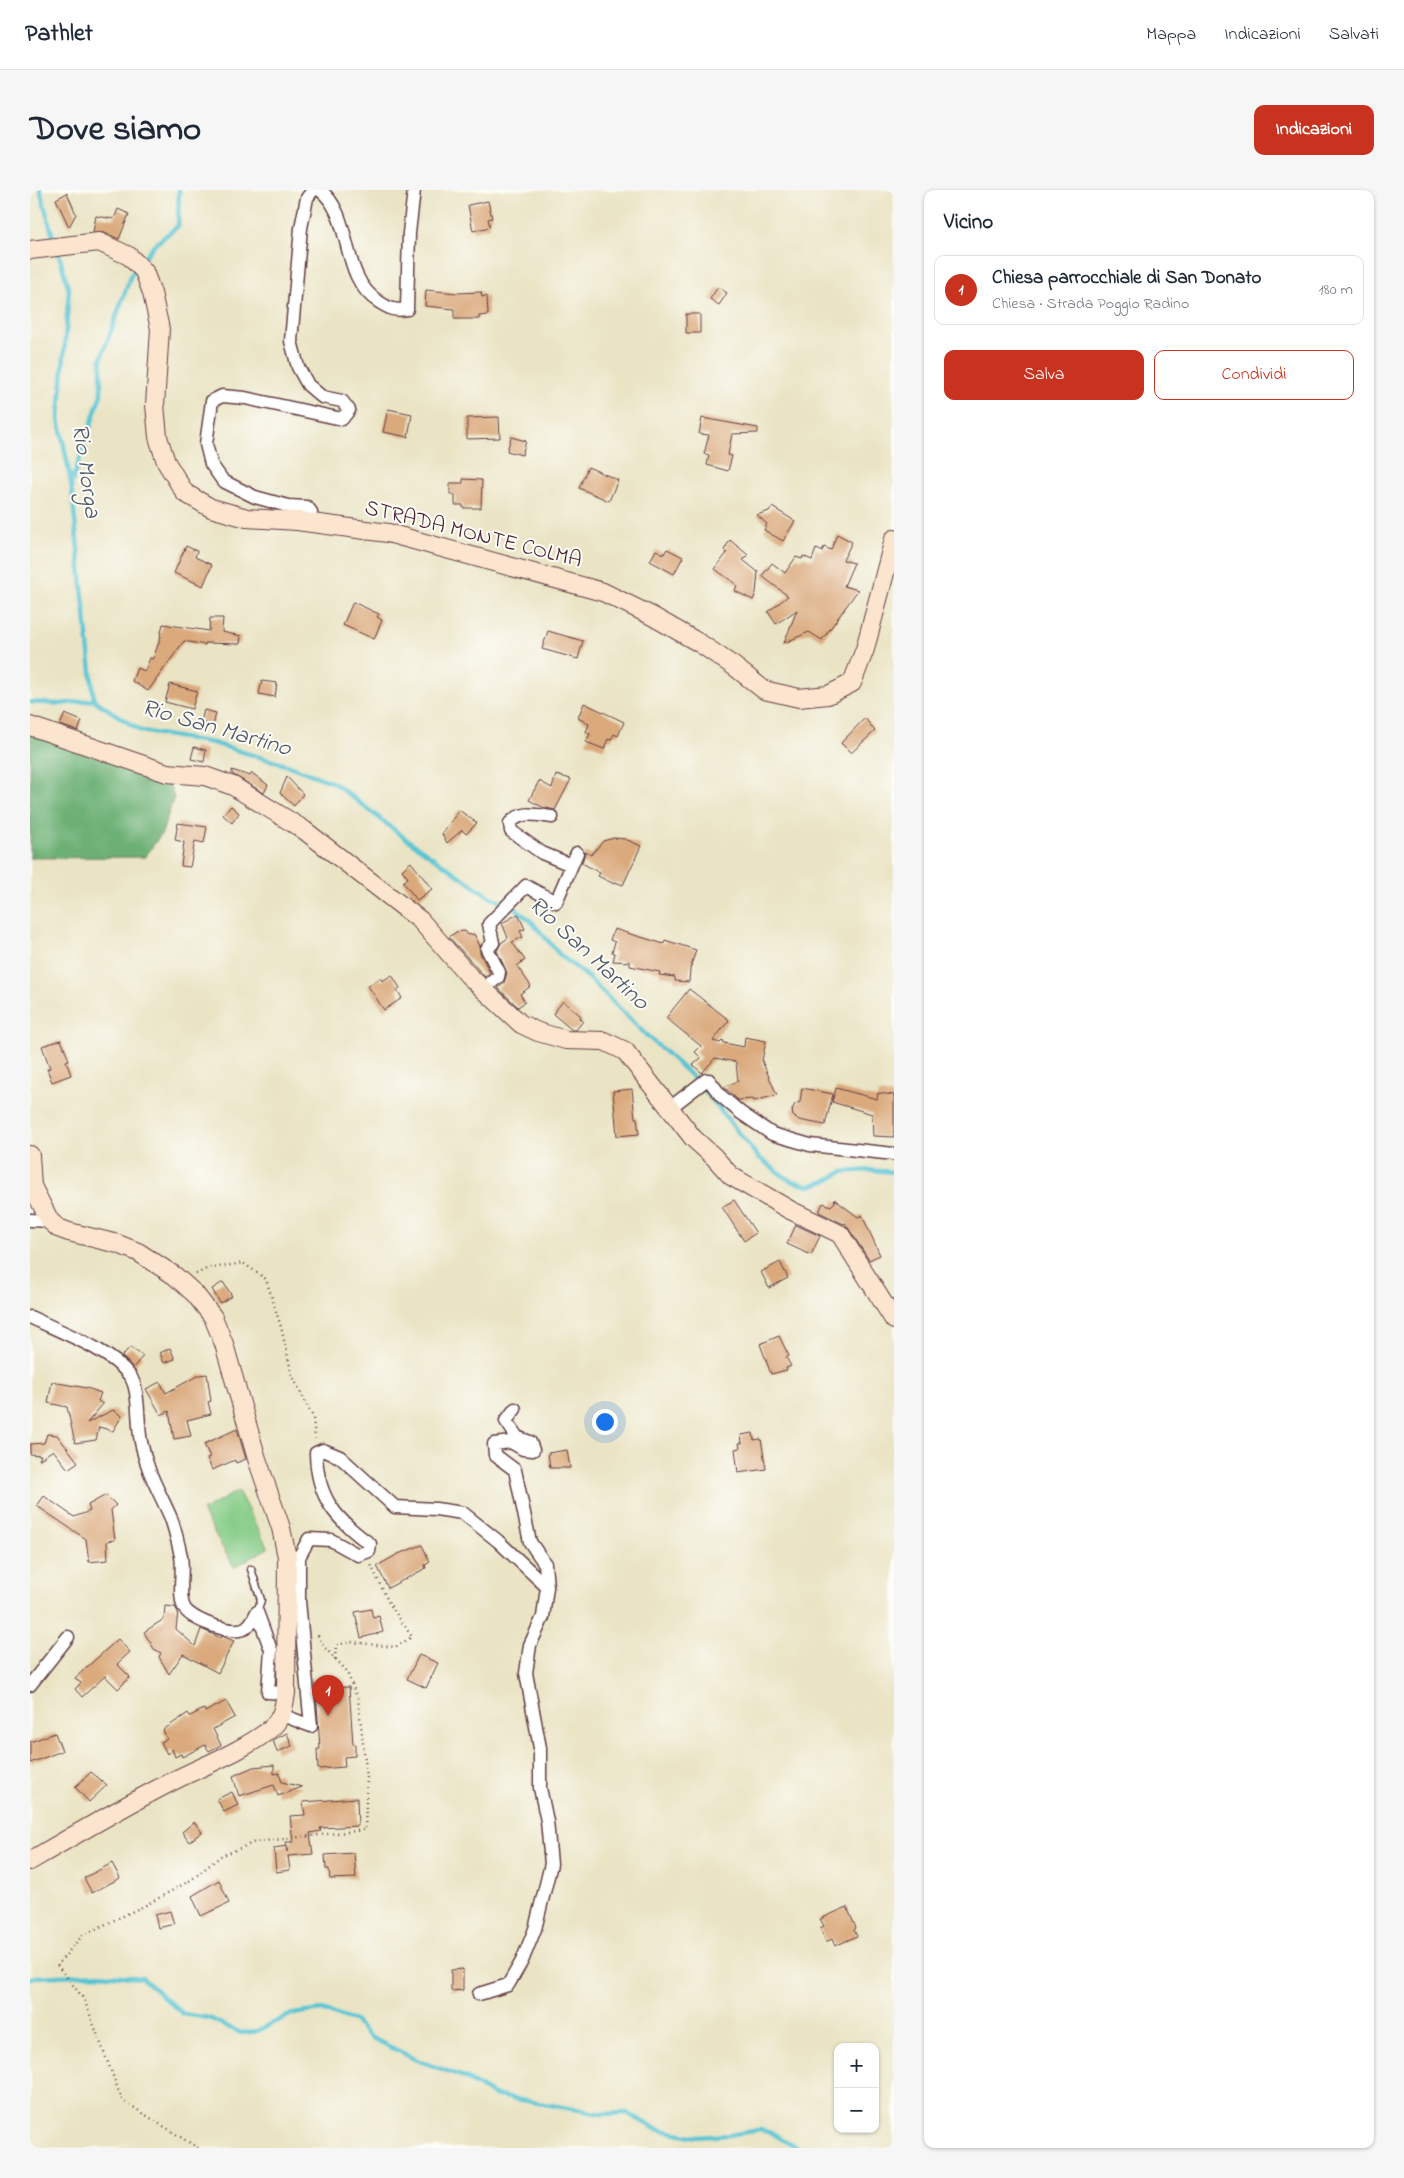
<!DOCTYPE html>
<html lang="it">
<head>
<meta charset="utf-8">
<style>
  :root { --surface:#fff; --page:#f6f6f7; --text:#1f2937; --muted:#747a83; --line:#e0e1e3; --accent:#c8321e }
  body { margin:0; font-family:"Indie Flower",sans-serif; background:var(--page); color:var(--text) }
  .controls { position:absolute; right:15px; bottom:15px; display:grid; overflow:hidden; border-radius:10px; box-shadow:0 1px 4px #0004 }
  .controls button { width:45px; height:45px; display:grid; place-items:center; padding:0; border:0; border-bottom:1px solid var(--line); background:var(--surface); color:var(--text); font:25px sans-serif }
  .you { position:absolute; left:574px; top:1231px; width:18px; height:18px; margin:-12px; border:4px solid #fff; border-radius:50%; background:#1a73e8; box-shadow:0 0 0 8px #1a73e833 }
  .badge { display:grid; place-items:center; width:32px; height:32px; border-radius:50%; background:var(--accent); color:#fff; font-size:16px; font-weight:700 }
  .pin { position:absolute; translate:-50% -41px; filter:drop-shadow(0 1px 2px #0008) }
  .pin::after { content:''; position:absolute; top:26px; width:18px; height:15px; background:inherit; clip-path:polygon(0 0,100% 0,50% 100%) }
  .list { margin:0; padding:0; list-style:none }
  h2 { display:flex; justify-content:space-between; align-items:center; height:65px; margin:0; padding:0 20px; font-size:21px }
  h2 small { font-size:16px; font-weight:400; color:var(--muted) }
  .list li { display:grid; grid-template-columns:32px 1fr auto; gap:15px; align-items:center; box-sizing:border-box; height:70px; margin:0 10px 10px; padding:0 10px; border:1px solid var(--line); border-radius:10px }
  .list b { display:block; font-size:19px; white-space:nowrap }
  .list p { margin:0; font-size:16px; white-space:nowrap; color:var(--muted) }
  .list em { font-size:16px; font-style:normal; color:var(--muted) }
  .actions { display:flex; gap:10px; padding:15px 20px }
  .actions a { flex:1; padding:11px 0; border:1px solid var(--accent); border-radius:10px; text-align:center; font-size:18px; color:var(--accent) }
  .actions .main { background:var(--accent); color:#fff }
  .map { position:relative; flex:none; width:864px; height:1958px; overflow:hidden; border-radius:10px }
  header { display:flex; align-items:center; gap:30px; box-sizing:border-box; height:70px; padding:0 25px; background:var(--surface); border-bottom:1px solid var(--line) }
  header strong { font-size:24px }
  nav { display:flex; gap:28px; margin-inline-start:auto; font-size:18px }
  .intro { display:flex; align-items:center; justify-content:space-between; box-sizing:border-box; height:120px; padding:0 30px }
  h1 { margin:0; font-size:35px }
  .button { padding:12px 22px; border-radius:10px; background:var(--accent); color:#fff; font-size:18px; font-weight:700 }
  main { display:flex; gap:30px; padding:0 30px }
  aside { flex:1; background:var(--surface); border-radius:10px; box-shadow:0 1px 4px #0004 }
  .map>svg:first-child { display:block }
</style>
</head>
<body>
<header>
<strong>Pathlet</strong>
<nav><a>Mappa</a><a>Indicazioni</a><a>Salvati</a></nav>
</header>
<div class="intro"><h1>Dove siamo</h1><a class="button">Indicazioni</a></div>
<main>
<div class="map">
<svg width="864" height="1958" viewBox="0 0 864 1958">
  <rect width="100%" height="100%" fill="#fdfcf7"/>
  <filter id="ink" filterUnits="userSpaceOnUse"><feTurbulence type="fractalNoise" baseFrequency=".02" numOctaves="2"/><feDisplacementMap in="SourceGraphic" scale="10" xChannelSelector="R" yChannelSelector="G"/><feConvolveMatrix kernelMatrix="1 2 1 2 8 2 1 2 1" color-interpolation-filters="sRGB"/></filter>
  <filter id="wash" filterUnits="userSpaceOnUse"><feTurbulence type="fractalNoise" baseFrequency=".0096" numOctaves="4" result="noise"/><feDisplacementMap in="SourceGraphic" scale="20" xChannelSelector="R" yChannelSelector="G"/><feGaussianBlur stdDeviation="1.12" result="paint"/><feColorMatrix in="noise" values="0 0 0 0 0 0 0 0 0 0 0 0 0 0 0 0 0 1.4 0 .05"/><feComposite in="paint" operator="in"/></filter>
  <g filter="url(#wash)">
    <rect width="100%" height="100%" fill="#eae4c4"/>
    <path fill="#85cc87" stroke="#687659" d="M208,1301L238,1358L204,1377L172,1321Z"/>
    <path fill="#6cb074" stroke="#5b6850" d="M0,544L138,592L144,607L132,643L115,667L0,668Z"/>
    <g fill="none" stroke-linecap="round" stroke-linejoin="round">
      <path stroke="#59c4d3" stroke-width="4.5" d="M10,0L25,54
        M28,61L39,100L29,229L41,293L64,510
        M111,72L123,56L148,36L149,0
        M42,292L71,204V169L101,85L106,79
        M64,510L111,541L183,553L259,576L304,593L375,648L460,707L485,718L502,732L529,764L559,788L614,843L667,891L728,967L759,990L779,996L796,991L812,982L839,980L864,982
        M0,512L30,514L64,510
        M0,1789L6,1787L70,1784L112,1788L153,1824L179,1828L211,1843L227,1841L262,1824L292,1820L324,1831L340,1847L389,1871L434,1887L463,1905L572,1924L597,1923L626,1939L667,1947L699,1945L730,1940L742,1943L767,1958"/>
    </g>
    <g id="blocks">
      <path fill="#daa97b" d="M37,3L46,24L39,37L26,9Z
        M458,11L462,28L458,29L460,37L443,41L438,15Z
        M88,19L99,24L89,49L73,42H63L66,26L84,29Z
        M688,97L697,103L689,115L680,109Z
        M396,100L427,103L451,102L452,107L457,106L458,125L449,126V129H424V119L395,116Z
        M656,124H670V143H656Z
        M358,219L382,224L378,247L353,242Z
        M469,227L470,248L437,249V228Z
        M672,228L728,238V243L702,244L698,265L702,266L698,281L677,275L679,265L674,264L679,245L669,244Z
        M481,247L496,251L492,265L477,261Z
        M558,277L588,290L579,311L549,298Z
        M433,289L452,290L451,318H433V315H425V305L420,304V293H433Z
        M742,317L765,331L753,351L734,340L737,334L727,325L739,321Z
        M807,344L822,352L813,370L824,373L814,396L828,400L792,450L779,442L754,453L767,420L746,434L738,422L758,406L732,386L742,373L755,383L766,367L772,369L773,366L782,370L786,359L792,361L794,357L801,360Z
        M700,350L718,365L713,370L728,382L726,403L723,410L705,401L707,395L685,379L697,363L694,360Z
        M156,356L167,361L165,367L182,375L173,396L144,383Z
        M637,359L653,367L644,384L620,371L626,360L634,364Z
        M323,412L349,424L347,427L352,430L344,449L313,435Z
        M180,428H193L192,442L211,446L210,454L175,453V455L154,451L118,501L102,491L107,478L115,481L120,468L123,469L131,446H130L133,434L179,441Z
        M518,441L553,451L548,469L512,459Z
        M232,491L247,493L245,507L229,504Z
        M140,494L167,501L162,519L135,512Z
        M554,513L594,532L588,546L584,544L581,550L578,549L574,559L556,552L560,544L556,542L559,534L548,528Z
        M174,520L186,523L183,536L171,532Z
        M35,524L52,531L48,541L30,535Z
        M835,528L845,541L821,563L811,553Z
        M164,557L176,560L174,572L161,569Z
        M202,580L220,586L222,583L238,595L234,603L202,584Z
        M526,585L541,589L525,620L512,617L499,610L509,591L522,598Z
        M257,587L273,604L264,616L250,603Z
        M201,616L209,623L202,633L193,625Z
        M429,620L447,633L436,644L432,640L417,653L412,644Z
        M148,633L177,637L174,653L165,651L160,677L151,676L154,652L145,650Z
        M584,648L595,649L611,656L593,695L585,692L584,694L568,686L570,683L552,673L555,662L561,665L573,651Z
        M381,672L402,699L387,710L373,692L378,688L372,680Z
        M488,724L495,739L490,741L493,747L482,752L495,770L487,776L501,796L490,804L495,812L488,817L468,798L474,793L477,783L467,761L471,753L478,748L472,733Z
        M584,739L634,754L635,750L666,760L660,779L659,792L645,791V787L629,785L630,782L600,776V772L583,771L585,763L582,762L585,752L580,750Z
        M435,741L438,745L444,744L450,756V763L460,783L455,787L419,747L426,742Z
        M362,785L370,798L367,800L372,808L354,820L338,796L350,788L352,791Z
        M659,799L699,830L683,851L690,853L693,850L694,853L714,857L715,847L736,851L732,871L747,905L724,911L723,909L708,910L694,897L708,891L706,872L685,868L672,883L663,875L671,868L665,862L671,856L636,828Z
        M533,811L551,826L550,828L553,831L546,840H542L523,824Z
        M31,850L39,870L36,871L41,885L22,892L17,879L20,878L12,856Z
        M772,898L803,904L795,935L769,930L763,926L762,920L765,914L770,912Z
        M806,898L847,909L848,903L864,905V947L843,946L842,924L802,912Z
        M602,899L605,928H607L609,944L587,946L583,901Z
        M804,1009L828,1027L832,1025L850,1065L839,1070L815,1033L814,1034L789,1022L793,1013L801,1016L805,1012Z
        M704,1010L726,1043L714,1051L692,1017Z
        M766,1035L790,1046L781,1065L757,1054Z
        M750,1072L758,1088L739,1098L731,1082Z
        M193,1092L202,1106L190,1113L182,1099Z
        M749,1146L759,1166L756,1167L761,1176L756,1178L757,1180L741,1184L730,1154Z
        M100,1157L113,1166L103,1178L92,1166Z
        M140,1158L145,1169L134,1173L130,1163Z
        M177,1184L181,1211L178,1212L181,1224L157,1230L161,1246L144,1249L139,1221L131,1225L116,1199L130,1192L136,1203L169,1185Z
        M22,1192L57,1198L71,1203L68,1211L73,1214L57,1233L83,1220L92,1226L83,1241L69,1237L66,1250L45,1253L37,1217L18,1213Z
        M207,1239L216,1269L206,1273L205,1270L182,1280L177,1268L180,1267L174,1254Z
        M723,1243L724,1250L731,1249L736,1279L708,1283L705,1259L710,1258L709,1253H712L711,1245Z
        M17,1244L27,1245L48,1272L38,1279L23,1260L9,1270L11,1265L0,1264V1254L14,1253Z
        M537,1260L540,1278H520L518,1263Z
        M76,1305L86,1315L81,1320L85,1350L77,1351L78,1370L59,1372L56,1349L7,1316L14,1306L44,1327L60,1321L58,1315Z
        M392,1355L400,1372L395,1375L396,1378L358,1398L347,1376L368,1364Z
        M135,1416L145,1417L148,1422L146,1439L165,1456L171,1439L191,1448L192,1446L204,1451L188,1483L153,1464L139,1484L129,1467L131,1463L124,1459L114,1442L134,1429Z
        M341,1419L343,1428L349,1426L353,1442L331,1448L325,1422Z
        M88,1449L100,1462L87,1474L100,1487L88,1499L75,1486L52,1507L45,1499L51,1493L45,1488Z
        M389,1465L408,1473L396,1498L377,1489Z
        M319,1497L323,1554H325V1566L314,1567L315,1577L288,1579L287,1559H290L286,1499Z
        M196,1511L205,1527L183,1539L191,1555L179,1561L175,1555L152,1567L151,1564L145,1567L142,1559L137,1564L131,1552L137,1549L133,1540L158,1523L160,1526L174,1519L175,1522Z
        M25,1543L32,1561L0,1573V1552Z
        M257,1543L262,1556L247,1562L243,1550Z
        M244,1575V1584L249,1583L252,1592L272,1597L248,1606L244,1595L209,1606L203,1586L223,1577Z
        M61,1582L77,1595L59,1612L45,1597Z
        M202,1602L208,1615L194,1622L187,1609Z
        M327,1608L328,1636L290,1638L291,1641L280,1643L283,1664L258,1666L260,1680L246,1682L244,1658L257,1656V1662L256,1652H263L260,1626L275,1625L273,1612Z
        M164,1632L172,1642L159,1652L152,1642Z
        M324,1663L326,1688L300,1689L299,1679H296L295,1665Z
        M82,1673L90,1688L62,1703L54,1688Z
        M189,1690L199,1713L171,1726L162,1706Z
        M817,1717L826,1738L824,1740L827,1746L805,1756L802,1749L796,1752L790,1738L794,1736L790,1729Z
        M140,1721L144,1734L128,1738L125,1725Z
        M433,1779V1800L421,1801V1780Z"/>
    </g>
  </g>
  <g filter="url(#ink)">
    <use href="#blocks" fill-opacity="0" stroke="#623d42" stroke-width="1"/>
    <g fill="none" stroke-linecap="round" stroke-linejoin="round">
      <g stroke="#623d42" stroke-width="9">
        <path id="lane" d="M221,1379L231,1410L227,1422"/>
      </g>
      <g stroke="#623d42" stroke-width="15">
        <path id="street" d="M290,0C324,26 309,87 349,112C360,119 364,121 377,119L379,43L384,0
          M279,333L281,322L277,317L258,316L225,307L193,291L181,274L176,254L182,211L192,206L215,208L312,229L319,220L312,211L292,207L278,195L268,177L261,151L271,38L277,8L283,0
          M522,627C506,625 492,620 480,633L481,641L512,663L541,675
          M459,805L457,796L468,787L469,782L457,759L463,753L459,734L496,696L526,712L547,663
          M641,917L676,890H679L691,906L711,923L742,944L780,955L864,964
          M0,1030L20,1031
          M0,1127C29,1141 81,1160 100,1186C110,1199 107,1234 111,1252C117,1282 128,1299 140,1326C145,1338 148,1353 151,1366C154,1382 148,1400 153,1415C157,1429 196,1442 209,1440C219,1439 223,1430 227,1422L241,1460L238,1502L256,1503
          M485,1219L476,1231L487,1247L500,1252L503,1260L493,1259L481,1252L464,1254L465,1265L485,1280L500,1352L515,1374L517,1397
          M269,1411V1367L279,1349L301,1350L328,1365L339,1361L340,1354C305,1329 287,1307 286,1263L293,1260L310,1267L365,1317L406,1319L433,1323L468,1351L517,1397L513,1427L500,1455L496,1483L510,1558V1598L517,1631L521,1674L505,1739L492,1771L478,1795L449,1804
          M0,1495L38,1447
          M260,1528L281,1536L269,1411L263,1407"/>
      </g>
      <g stroke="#623d42" stroke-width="20">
        <path id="secondary" d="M0,60L69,52L99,66L114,81L122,103L130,139L125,215L128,247L136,272L155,303L181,318L217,328L267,331L358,343L573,402L622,426L671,454L705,477L734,500L769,508L798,505L822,493L835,459L864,349
          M0,536L137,583L175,586L203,596L274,640L390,730L439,786L491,834L508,842L536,850L574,851L595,861L663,948L684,967L701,986L760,1020L810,1044L864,1130
          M0,965L2,996L20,1031L28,1038L39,1042L88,1054L108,1062L145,1086L165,1104L183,1127L194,1154L227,1269L251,1338L257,1367L256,1503C254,1517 252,1530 239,1540C213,1561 170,1577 139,1593C92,1617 46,1644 0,1671"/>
      </g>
      <path stroke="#623d42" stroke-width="2.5" stroke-dasharray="1 4" stroke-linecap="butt" d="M166,1084L176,1079L213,1073L236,1089L251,1137L262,1185L283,1227L285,1249
        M305,1469L306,1455L321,1452L365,1457L382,1447L359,1413L341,1375
        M168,1958L92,1910L54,1809L27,1775L53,1745L116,1715L161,1690L191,1666L225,1652L335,1640L337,1588L328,1509L316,1480L294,1457L286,1442"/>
      <use href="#lane" stroke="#fff" stroke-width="6"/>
      <use href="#street" stroke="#fff" stroke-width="12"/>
      <use href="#secondary" stroke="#fbe5cf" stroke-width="18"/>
    </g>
  </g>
  <g text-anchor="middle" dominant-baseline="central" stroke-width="4" stroke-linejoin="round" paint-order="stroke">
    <g font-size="22" fill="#4a1f2b" stroke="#fdfcf7">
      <text transform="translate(443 345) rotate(14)">STRADA MONTE COLMA</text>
    </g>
    <g font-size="24" font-style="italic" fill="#4f5966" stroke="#fdfcf7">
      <text transform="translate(55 281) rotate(82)">Rio Morga</text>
      <text transform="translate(186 539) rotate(16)">Rio San Martino</text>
      <text transform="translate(558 764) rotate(43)">Rio San Martino</text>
    </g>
  </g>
</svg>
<div class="controls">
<button>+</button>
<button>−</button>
</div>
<div class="you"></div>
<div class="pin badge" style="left:298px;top:1526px">1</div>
</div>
<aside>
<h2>Vicino<small></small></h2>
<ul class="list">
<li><span class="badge">1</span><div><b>Chiesa parrocchiale di San Donato</b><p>Chiesa · Strada Poggio Radino</p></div><em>180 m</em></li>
</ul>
<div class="actions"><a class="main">Salva</a><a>Condividi</a></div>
</aside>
</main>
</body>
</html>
